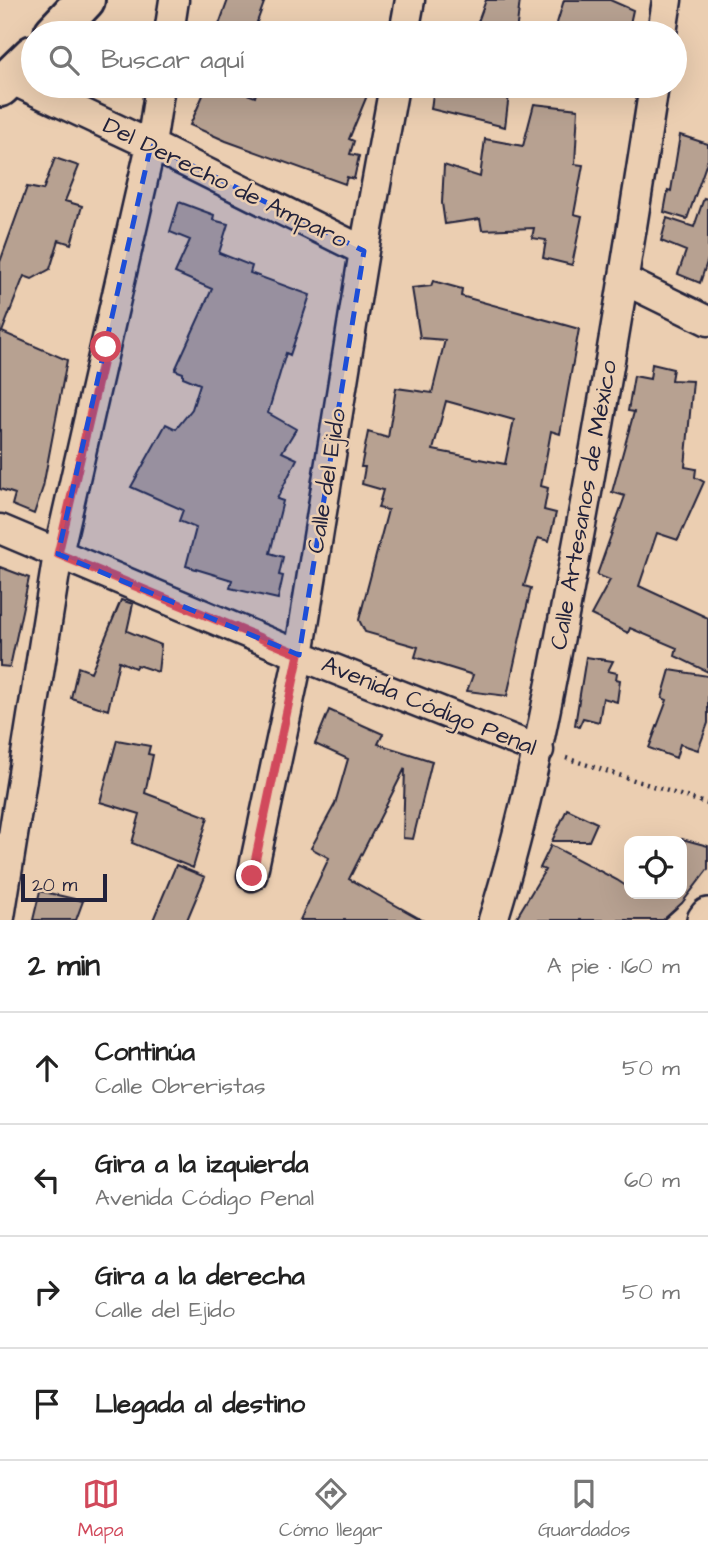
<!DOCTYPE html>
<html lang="es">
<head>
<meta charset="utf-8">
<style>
  :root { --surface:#fff; --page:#f6f6f6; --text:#222; --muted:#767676; --line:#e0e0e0; --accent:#d1495b }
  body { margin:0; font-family:"Architects Daughter",sans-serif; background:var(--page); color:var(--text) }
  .controls { position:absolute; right:21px; bottom:21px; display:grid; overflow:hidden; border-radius:14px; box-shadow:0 7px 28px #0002 }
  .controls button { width:63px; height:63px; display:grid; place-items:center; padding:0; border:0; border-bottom:2px solid var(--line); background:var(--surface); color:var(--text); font:35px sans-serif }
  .scale { position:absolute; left:21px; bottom:18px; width:86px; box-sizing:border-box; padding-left:7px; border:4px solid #22223b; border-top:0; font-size:19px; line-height:24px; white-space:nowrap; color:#22223b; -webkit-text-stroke:5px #ebceb1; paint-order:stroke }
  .stop { position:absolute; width:21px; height:21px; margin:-16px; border:5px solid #d1495b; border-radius:50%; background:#fff }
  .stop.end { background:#d1495b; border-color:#fff; box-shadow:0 2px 7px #0008 }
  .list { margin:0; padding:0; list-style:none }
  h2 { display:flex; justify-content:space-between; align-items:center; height:91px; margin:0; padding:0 28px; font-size:30px }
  h2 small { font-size:23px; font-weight:400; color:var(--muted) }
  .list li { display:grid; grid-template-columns:46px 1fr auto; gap:21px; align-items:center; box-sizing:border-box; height:112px; padding:0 28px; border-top:2px solid var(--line) }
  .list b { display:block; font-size:26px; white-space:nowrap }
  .list p { margin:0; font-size:23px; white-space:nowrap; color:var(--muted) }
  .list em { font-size:23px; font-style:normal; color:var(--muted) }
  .icon { flex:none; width:38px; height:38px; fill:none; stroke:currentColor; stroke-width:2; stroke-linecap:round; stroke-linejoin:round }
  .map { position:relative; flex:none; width:708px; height:920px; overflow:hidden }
  .search { position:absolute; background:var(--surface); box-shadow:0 7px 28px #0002; left:21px; right:21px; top:21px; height:77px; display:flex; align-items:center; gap:18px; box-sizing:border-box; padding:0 24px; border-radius:38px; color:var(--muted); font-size:26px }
  .sheet { height:539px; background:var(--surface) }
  nav { display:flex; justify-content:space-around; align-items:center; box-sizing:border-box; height:98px; border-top:2px solid var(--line); background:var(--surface); font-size:19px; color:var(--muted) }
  nav a { display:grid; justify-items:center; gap:4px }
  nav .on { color:var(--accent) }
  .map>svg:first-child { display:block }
</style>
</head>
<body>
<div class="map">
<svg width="708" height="920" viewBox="0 0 708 920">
  <rect width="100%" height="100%" fill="#ebceb1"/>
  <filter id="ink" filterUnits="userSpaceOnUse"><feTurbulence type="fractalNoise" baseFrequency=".0143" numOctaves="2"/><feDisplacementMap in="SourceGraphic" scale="14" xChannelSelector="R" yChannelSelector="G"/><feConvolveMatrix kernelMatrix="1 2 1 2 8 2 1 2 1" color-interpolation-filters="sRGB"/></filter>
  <g filter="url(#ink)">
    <path fill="#b7a191" stroke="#22223b" stroke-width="2" fill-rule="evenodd" d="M228,0H265L253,33H216Z
      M486,0H520L516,33H474Z
      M564,0H610L633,10L628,33H554Z
      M207,86H226L255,97L258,86H371L349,139L354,141L350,154L359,156L354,179L347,177L345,184L226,141L190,125Z
      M434,86H510L505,127L431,109Z
      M534,104L578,109L575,164L583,165L574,214L582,216L572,265L543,258L546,240L532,238L534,228L482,230L480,219L445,224L442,203L444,165L480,177L485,139L523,146Z
      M680,135L708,144V159L687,219L664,212L668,190L671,191Z
      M55,158L79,166L65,201L82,206L71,244L59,240L50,269L32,279L24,276L2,332L67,360L43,487L34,514L12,505L15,494L0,489V262L27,187L43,190Z
      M704,198L708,199V259L700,283L678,274L686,251L661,241L667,218L694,227Z
      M179,202L214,215L213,220L228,224L219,253L252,266L250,273L310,295L290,355L286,353L268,413L296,429L282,452L297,459L277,499L283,501L270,553L283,557L279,575L283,576L278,599L230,588L232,580L186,566L196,528L179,521L183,510L131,487L166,424L176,429L192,409L200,384L183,377V373L175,370L212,289L175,273L190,240L170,232Z
      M433,281L462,289L461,296L579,329L560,434L551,431L541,486L548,488L544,510L556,513L549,541L538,538L524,586L531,588L507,696L467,691L473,675L415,657L418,647L365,632L359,620L388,510L378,508L383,490L362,484L365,467H361L368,432L388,438L396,388L432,393L445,340L420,338L412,288L431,286ZM446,401L514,420L505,464L433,450Z
      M652,364L673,369L671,380L693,381L685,467L696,469L695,477L704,482L678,540L657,533L639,586L708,618V672L675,656L677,648L630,628L628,633L591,615L610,580L597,575L625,496L612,492L634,412L628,411L634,376L650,379Z
      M0,567L29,578L10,667L0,666Z
      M121,600L133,604L127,631L161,645L158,672L137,665L135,668L119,661L108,710L71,698L78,667L91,672Z
      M586,657L613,661L608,671L617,673L616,679L620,680L617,702L603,698L599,722L583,718L579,727L575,725Z
      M670,670L708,676V723L698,750L680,744L676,758L649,748L667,700L662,698Z
      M329,710L383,734L378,744L432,761L413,839L403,838L405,768L349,879L422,920H300L329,858L311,848L335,804L348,759L315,744Z
      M117,740L150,746L148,754L153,755L145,793L208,817L193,868L132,843L140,814L100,802Z
      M567,809L597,823L589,841H552Z
      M682,839L708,846V869L682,903L663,920H515L545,870L540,868L551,845L617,880L629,888V894H682Z
      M176,865L205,877L187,920H153Z
      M40,891L83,901L76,920H33Z"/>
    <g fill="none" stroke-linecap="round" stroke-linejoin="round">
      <g stroke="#22223b" stroke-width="33">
        <path id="minor" d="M169,33L174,0
          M404,33L410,0
          M662,33L667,0
          M10,79L151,145L364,251
          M624,280L708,321
          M0,529L299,655L539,750
          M252,876L299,655L364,251L394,86
          M0,917L58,554L151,145L160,86
          M493,920C529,806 550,690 572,573C603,411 629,249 654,86"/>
      </g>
      <g stroke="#22223b" stroke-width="40">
        <path id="tertiary" d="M705,920L708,916"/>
      </g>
      <g stroke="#22223b" stroke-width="44">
        <path id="secondary" d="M54,33L85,0
          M0,87L33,55"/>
      </g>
      <path stroke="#22223b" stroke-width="4.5" stroke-dasharray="2 5" stroke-linecap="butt" d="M566,758L708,804"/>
      <use href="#minor" stroke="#ebceb1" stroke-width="28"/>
      <use href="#tertiary" stroke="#ebceb1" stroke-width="35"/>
      <use href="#secondary" stroke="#ebceb1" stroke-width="38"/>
    </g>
  </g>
  <g fill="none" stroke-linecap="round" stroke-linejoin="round" filter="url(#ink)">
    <path stroke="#d1495b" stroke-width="9" d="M106,347L58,554L299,654L252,876"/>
  </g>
  <path fill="#1d4ed8" fill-opacity="0.2" stroke="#1d4ed8" stroke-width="5" stroke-dasharray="14 9" stroke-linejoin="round" d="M151,145L364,251L299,655L58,554Z"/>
  <g text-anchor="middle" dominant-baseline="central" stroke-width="5" stroke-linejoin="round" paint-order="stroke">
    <g font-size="24" fill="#22223b" stroke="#ebceb1">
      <text transform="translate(225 183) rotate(26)">Del Derecho de Amparo</text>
      <text transform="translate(327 481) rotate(-81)">Calle del Ejido</text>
      <text transform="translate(584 505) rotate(-80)">Calle Artesanos de México</text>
      <text transform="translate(429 706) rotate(22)">Avenida Código Penal</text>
    </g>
  </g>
</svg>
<div class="controls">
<button><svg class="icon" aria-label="locate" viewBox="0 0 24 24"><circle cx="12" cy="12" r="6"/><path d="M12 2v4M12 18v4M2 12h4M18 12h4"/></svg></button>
</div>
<div class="scale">20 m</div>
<div class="stop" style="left:106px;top:347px"></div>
<div class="stop end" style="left:252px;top:876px"></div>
<div class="search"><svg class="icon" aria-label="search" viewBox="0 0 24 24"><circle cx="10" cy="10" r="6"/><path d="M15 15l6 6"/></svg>Buscar aquí</div>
</div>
<section class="sheet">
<h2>2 min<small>A pie · 160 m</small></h2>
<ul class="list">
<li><svg class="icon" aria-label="ahead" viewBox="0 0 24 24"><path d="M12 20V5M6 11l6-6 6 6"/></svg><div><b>Continúa</b><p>Calle Obreristas</p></div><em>50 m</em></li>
<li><svg class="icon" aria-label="left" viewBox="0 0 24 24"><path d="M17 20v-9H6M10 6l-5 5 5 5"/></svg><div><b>Gira a la izquierda</b><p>Avenida Código Penal</p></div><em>60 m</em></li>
<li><svg class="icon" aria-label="right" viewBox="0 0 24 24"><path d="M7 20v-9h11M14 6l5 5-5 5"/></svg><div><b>Gira a la derecha</b><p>Calle del Ejido</p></div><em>50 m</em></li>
<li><svg class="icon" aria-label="arrive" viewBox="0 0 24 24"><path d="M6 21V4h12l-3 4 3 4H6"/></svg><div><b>Llegada al destino</b></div></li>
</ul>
</section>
<nav>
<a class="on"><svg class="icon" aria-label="map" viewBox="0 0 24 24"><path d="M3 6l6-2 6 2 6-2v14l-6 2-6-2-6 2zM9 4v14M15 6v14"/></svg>Mapa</a>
<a><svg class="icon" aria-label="directions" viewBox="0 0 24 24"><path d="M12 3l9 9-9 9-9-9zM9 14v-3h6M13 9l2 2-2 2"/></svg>Cómo llegar</a>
<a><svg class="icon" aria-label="saved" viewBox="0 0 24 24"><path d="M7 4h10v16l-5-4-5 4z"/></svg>Guardados</a>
</nav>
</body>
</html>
